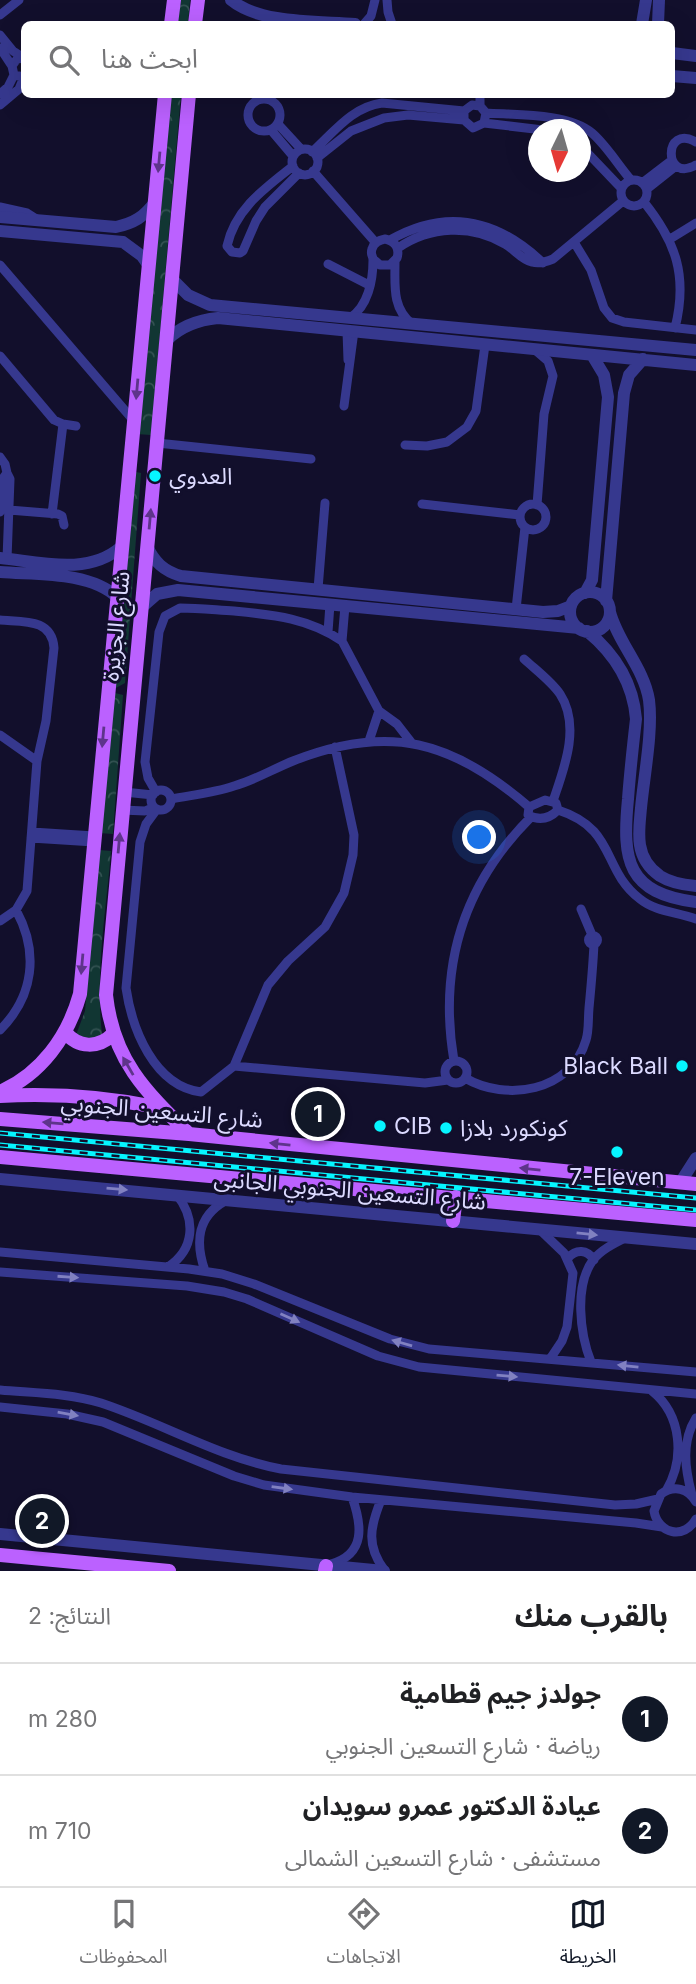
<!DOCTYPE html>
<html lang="ar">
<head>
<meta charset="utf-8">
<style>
  :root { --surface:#fff; --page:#f2f2f2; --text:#202124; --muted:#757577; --line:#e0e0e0; --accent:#111827 }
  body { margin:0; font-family:Inter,"Noto Sans Arabic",sans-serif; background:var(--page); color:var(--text); direction:rtl }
  .compass { position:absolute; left:528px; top:119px; width:63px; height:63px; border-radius:50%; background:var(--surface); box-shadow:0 7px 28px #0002; rotate:185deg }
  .you { position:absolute; left:480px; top:838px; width:24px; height:24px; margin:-18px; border:5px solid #fff; border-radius:50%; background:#1a73e8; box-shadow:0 0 0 10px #1a73e833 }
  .badge { display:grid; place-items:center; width:46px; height:46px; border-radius:50%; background:var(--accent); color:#fff; font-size:23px; font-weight:700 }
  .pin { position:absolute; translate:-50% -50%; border:4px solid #fff; box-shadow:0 2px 7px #0006 }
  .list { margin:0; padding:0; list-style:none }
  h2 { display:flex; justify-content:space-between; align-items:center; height:91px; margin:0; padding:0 28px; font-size:30px }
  h2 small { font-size:23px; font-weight:400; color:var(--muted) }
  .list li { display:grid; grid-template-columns:46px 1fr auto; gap:21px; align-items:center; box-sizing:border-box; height:112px; padding:0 28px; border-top:2px solid var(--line) }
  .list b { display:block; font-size:26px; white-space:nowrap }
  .list p { margin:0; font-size:23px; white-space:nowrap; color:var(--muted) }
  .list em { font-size:23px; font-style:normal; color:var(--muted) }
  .icon { flex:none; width:38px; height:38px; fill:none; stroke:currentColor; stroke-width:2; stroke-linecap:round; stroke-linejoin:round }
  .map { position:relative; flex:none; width:696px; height:1571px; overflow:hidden; direction:ltr }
  .search { position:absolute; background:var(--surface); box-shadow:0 7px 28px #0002; left:21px; right:21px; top:21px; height:77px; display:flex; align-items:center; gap:18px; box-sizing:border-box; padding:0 24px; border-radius:10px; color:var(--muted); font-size:26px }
  .sheet { height:315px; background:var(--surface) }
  nav { display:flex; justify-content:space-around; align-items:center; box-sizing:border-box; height:98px; border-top:2px solid var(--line); background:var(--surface); font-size:19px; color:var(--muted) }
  nav a { display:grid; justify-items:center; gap:4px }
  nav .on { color:var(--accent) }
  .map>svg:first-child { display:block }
</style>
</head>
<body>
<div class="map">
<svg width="696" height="1571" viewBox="0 0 696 1571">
  <defs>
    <pattern id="forest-crowns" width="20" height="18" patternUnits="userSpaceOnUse" patternTransform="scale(1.75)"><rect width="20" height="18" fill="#113633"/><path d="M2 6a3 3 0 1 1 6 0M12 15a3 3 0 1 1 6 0" fill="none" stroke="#335252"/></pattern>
  </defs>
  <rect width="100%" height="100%" fill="#120f2c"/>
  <path fill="url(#forest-crowns)" d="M179,0H190L188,24H176Z
    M169,95H181L151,435L137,434Z
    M136,472L141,473L125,683L114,689Z
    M115,693L123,695L113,834L100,833Z
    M99,850L111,851C106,911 95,974 102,1034L93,1039L76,1035L85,1011Z"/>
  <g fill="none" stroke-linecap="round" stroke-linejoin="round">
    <path stroke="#36388e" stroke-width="9" d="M387,0L388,12L392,24
      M0,15L19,0
      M364,24L371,16L375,0
      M0,35L13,51L24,58
      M0,48L12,66
      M24,58L17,59L12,66L14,75L24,77
      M0,94L8,87L14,75
      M248 115a16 16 0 1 1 32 0a16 16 0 1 1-32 0Z
      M0,105L19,89L24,77
      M480,106V94
      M486,113C516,115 569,113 592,133C607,146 618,165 631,180
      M484,123L543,130
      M278,124L301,149
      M271,130L293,156
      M696,142C663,123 663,184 696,165
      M580,145L621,188
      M292 162a13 13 0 1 1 26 0a13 13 0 1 1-26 0Z
      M312,152C334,132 352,107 382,103L464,111
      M317,158L351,131L384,118L408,115L464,120L473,128L484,123L486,113L480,106L472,105L464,111V120
      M293,166C265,188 235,209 227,246L232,252L240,253L243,251L256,221L265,207L299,173
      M313,171L376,243
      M621 193a13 13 0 1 1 26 0a13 13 0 1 1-26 0Z
      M642,183L672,160
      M647,189L676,166
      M644,202C676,242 688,276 675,328
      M0,207L27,213L38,220
      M670,239L696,223
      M390,240C446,208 497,219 543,263
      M574,242L591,270L604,308L612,318L624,322L696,330
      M398,248C430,226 471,224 505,244C514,249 522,260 532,262C539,264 546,262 553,259L623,201
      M395,262C395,286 392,308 412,324
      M328,264L369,285
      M0,265L134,421
      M350,318C368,306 373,281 373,260C373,255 370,255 372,249C374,242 379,240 385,239C395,241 400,248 397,258L390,265H380L373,259
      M347,331L348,360
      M534,349L548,361L553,376L544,414L537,505
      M0,356L54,420L63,424L76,426
      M344,406L354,331
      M157,443L311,459
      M405,445L427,446L447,442L467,427L476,411L485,345
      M0,457L5,464L7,473
      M422,504L520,515
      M520 517a13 13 0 1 1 26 0a13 13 0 1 1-26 0Z
      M9,510L58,514L62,516L64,525
      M0,512L4,477L7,473L10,479L7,559
      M52,514L63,424
      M318,589L325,503
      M516,609L525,527
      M0,620C23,622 52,618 54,648L46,721L37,761L27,891L16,910L0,921
      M328,632L330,604
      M342,641L345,606
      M524,659C536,670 551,681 560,694C581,726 564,769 553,801
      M0,735L37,761
      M369,741L379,711
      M151 800a10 10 0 1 1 20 0a10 10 0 1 1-20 0Z
      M124,792L153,795
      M156,792L148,778L145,762L159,632L165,616L180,608C198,608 216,610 234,611C274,615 308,618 342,641L379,711L397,724L411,742
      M171,799C192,795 214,793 234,786C255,780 273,769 293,761C389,723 453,741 529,807
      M545,800L556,803L558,810C549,819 539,821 528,815L529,807Z
      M157,809L146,824L140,842L126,988C132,1029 154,1086 201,1092L234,1066L268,985L288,961L325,927L344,893L353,855L354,835L335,747
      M122,810L145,811L154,807
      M558,810C617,829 601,869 640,899C656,912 677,912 696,919
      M32,832L94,836
      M31,838L94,842
      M581,909L592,935
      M588.5 940a4.5 4.5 0 1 1 9 0a4.5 4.5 0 1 1-9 0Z
      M0,1030C34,996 39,952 16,910
      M445 1072a11 11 0 1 1 22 0a11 11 0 1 1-22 0Z
      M454,1061C438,966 463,885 531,817
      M234,1066L425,1083L448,1080
      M465,1078C506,1102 571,1092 586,1040C589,1031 588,1019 589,1008C591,987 593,965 594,944
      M539,1229L564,1253L573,1273L567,1327L562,1341L550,1359
      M0,1252L189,1269L222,1274L254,1284L390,1339L429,1349L696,1372
      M568,1258C576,1249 587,1249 594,1260
      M168,1267C195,1249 196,1219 177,1195
      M205,1271C195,1242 197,1217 225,1201
      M0,1272L187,1286L224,1292L247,1299L378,1356L419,1367L696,1394
      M591,1362C580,1334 574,1286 593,1260C601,1250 613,1244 625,1238
      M0,1390C33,1393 69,1393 101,1403C162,1423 218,1457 281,1469L615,1505L636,1504L658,1499
      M652,1391C682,1415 685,1459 666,1491
      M0,1407L67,1414L103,1422L234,1476L264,1485L352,1497L636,1523L662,1527
      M692,1495C685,1469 681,1442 696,1418
      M381,1500C370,1527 366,1546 385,1571
      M696,1502C688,1488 674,1485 661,1494L654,1511C658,1534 684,1540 696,1519
      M331,1564C366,1554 362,1525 352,1497"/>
    <path stroke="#36388e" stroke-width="12" d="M231,0C260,24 318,21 355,24
      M642,24L646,0
      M658,24L659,0
      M672,53L696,56
      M672,76L696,78
      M0,217L116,227C134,223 144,217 155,202
      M0,231L123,242L142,256L149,266
      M172,279L188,295L210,305L696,350
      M167,340C181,326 197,320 218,318L696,365
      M147,546C154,562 164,571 181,576L543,612L558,611L571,606
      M0,558C40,562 88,576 121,547
      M0,572C36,575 89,571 117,597
      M570 612a20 20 0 1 1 40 0a20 20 0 1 1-40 0Z
      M585,593L592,580L608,397L604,375L592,355
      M606,601L624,393L629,375L643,359
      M141,608L157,594L178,590L579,628
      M610,612C618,643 644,668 649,700C653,731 644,776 641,808C640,820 638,833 640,845C642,858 650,869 660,876C671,883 684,885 696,886
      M587,631C615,654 633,682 636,719C633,745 630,772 628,799C622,861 627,893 696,902
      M0,1179L696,1244
      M680,1183L696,1158
      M0,1534L384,1571"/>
    <path stroke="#bb61ff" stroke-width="14" d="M171,24L174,0
      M195,24L198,0
      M189,94L106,995C113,1060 145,1091 189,1134
      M65,1032C78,1048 98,1049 113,1034
      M0,1092C41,1074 68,1037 80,994L165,94
      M0,1096C54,1093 108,1097 161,1108
      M0,1119L189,1134L696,1184
      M0,1157L696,1220
      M453,1221L456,1197
      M0,1555L169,1571
      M325,1571L326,1566"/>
    <g stroke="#06f5ff" stroke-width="5">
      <path id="rail" d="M0,1133L696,1198
        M0,1145L696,1210"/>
    </g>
    <use href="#rail" stroke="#120f2c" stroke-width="2.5" stroke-dasharray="8" stroke-linecap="butt"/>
  </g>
  <defs><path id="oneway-solid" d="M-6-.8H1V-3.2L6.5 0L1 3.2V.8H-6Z" transform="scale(1.75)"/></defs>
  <g fill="#5e348b">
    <use href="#oneway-solid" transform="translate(159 162) rotate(95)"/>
    <use href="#oneway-solid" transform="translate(137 389) rotate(95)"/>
    <use href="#oneway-solid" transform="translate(150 519) rotate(-85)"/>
    <use href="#oneway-solid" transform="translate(103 737) rotate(95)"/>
    <use href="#oneway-solid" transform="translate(119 843) rotate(-85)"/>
    <use href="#oneway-solid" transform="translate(82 964) rotate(95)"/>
    <use href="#oneway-solid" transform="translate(128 1066) rotate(-120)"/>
    <use href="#oneway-solid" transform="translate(53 1123) rotate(-175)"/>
    <use href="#oneway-solid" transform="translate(280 1144) rotate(-174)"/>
    <use href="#oneway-solid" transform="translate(530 1169) rotate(-174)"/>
  </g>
  <g fill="#8181c1">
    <use href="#oneway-solid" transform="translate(117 1189) rotate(5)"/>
    <use href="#oneway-solid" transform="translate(587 1234) rotate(6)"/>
    <use href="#oneway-solid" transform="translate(68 1277) rotate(4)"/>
    <use href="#oneway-solid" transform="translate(290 1318) rotate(24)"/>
    <use href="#oneway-solid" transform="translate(402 1343) rotate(-164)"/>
    <use href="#oneway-solid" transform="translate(628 1366) rotate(-174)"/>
    <use href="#oneway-solid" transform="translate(507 1376) rotate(5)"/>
    <use href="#oneway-solid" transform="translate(68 1414) rotate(10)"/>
    <use href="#oneway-solid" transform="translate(282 1488) rotate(8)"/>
  </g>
  <g fill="#06f5ff" stroke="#120f2c" stroke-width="2.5">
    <circle cx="155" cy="476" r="7"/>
    <circle cx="682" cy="1066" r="7"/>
    <circle cx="380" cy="1126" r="7"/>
    <circle cx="446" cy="1128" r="7"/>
    <circle cx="617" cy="1152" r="7"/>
  </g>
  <g text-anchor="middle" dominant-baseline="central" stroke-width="6" stroke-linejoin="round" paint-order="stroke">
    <g font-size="23" fill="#dcdaff" stroke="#120f2c" text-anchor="start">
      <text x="169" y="476">العدوي</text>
      <text x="668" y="1066" text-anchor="end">Black Ball</text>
      <text x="394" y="1126">CIB</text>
      <text x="460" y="1128">كونكورد بلازا</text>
      <text x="617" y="1177" text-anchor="middle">7-Eleven</text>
    </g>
    <g font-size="23" fill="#dcdaff" stroke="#120f2c">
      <text transform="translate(116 626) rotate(-84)">شارع الجزيرة</text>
      <text transform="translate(162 1111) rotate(5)">شارع التسعين الجنوبي</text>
      <text transform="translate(350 1190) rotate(5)">شارع التسعين الجنوبي الجانبى</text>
    </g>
  </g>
</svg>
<svg class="compass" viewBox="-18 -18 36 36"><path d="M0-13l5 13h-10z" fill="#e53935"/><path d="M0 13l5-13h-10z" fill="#757577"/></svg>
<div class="you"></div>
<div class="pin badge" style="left:318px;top:1114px">1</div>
<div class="pin badge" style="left:42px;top:1521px">2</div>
<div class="search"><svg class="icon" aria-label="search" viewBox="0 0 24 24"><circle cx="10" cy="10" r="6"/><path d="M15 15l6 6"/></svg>ابحث هنا</div>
</div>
<section class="sheet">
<h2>بالقرب منك<small>النتائج: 2</small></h2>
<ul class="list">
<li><span class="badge">1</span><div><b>جولدز جيم قطامية</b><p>رياضة · شارع التسعين الجنوبي</p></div><em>280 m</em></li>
<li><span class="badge">2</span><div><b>عيادة الدكتور عمرو سويدان</b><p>مستشفى · شارع التسعين الشمالى</p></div><em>710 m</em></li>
</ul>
</section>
<nav>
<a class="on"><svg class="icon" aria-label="map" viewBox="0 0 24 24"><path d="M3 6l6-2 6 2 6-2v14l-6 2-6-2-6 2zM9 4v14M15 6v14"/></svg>الخريطة</a>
<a><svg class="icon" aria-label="directions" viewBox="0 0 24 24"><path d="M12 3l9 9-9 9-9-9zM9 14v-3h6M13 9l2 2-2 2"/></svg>الاتجاهات</a>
<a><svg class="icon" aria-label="saved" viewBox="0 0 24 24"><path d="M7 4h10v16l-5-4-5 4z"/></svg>المحفوظات</a>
</nav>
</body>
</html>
